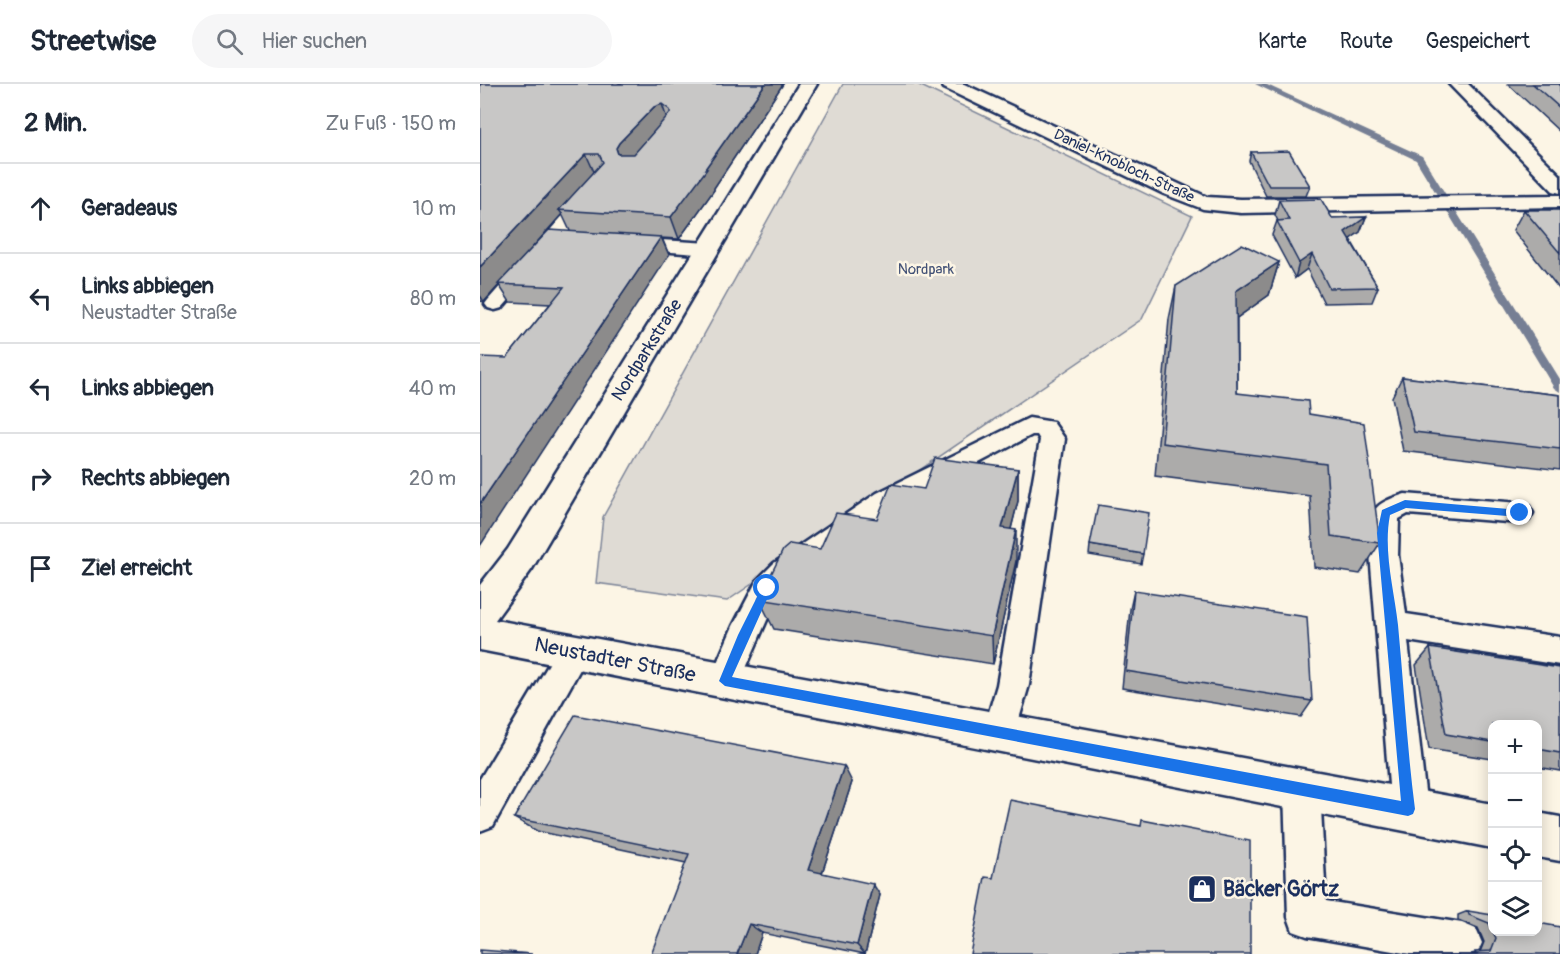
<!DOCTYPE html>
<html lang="de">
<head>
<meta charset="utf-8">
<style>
  :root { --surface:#fff; --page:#f6f6f7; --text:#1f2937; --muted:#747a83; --line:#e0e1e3 }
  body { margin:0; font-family:Pangolin,sans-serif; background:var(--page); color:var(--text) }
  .controls { position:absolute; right:18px; bottom:18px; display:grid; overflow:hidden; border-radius:12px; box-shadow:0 3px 15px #0003 }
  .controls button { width:54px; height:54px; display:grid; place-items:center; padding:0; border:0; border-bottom:2px solid var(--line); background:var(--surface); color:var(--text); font:30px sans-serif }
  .stop { position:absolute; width:18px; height:18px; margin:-14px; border:4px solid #1a73e8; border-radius:50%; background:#fff }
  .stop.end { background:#1a73e8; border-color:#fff; box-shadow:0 2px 6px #0008 }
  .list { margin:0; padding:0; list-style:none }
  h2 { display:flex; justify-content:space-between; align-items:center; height:78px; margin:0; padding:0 24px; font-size:26px }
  h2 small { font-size:20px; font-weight:400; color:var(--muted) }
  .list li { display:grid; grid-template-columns:39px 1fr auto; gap:18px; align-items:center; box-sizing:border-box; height:90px; padding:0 24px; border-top:2px solid var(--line) }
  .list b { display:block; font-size:22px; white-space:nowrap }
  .list p { margin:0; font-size:20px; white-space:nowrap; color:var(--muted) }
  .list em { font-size:20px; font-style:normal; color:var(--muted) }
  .icon { flex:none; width:33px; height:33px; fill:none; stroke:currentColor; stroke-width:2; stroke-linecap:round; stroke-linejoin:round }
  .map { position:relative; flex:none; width:1080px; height:870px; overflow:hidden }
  header { display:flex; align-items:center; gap:36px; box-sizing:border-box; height:84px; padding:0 30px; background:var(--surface); border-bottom:2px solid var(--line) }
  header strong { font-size:28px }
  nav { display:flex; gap:33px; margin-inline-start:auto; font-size:21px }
  .search { width:420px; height:54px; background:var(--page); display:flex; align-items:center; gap:15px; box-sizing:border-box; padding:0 21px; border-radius:33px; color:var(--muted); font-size:22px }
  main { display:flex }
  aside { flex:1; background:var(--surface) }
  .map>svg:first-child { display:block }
</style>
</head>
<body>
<header>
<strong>Streetwise</strong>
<div class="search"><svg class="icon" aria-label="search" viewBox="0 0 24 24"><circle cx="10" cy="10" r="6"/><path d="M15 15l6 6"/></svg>Hier suchen</div>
<nav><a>Karte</a><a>Route</a><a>Gespeichert</a></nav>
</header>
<main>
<aside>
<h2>2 Min.<small>Zu Fuß · 150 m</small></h2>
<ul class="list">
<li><svg class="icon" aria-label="ahead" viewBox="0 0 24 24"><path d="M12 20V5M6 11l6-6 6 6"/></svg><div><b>Geradeaus</b></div><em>10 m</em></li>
<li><svg class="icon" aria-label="left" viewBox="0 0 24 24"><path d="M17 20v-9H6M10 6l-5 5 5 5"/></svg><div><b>Links abbiegen</b><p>Neustadter Straße</p></div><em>80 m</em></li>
<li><svg class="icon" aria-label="left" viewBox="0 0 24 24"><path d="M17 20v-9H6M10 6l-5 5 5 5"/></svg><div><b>Links abbiegen</b></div><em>40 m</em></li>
<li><svg class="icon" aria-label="right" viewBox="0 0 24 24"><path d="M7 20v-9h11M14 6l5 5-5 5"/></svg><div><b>Rechts abbiegen</b></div><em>20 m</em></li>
<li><svg class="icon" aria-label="arrive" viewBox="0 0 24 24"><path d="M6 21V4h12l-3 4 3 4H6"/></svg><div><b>Ziel erreicht</b></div></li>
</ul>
</aside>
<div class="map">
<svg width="1080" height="870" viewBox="0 0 1080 870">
  <rect width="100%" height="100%" fill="#fcf5e5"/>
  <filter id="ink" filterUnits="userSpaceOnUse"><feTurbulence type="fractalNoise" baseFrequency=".0167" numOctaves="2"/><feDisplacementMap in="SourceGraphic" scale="12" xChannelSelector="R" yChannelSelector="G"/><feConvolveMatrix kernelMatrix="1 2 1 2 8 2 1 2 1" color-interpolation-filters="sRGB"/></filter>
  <g filter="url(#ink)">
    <path fill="#dfdbd4" stroke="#7d8599" stroke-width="1.5" d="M363,0H437L712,132L662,235L247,517L116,499L123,433Z"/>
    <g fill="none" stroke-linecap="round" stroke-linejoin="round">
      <path fill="#767f94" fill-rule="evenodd" d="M775,0H785L942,72L1080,295V308L1074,304L936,76Z"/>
      <g stroke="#1b2f5e" stroke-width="5">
        <path id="service" d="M109,108L115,109L118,113L115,117L22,224L15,226L8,224L5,220L8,216L103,109Z
          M149,154L229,159L236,161L239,165L236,169L229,171L142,164L140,160L142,156Z
          M549,334L573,338L585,355L549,601L532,659L520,664L508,659L503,648L517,601L560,356L557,351H552L415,423L314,495L297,513L256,607L245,612L234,607L229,597L253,542L277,496L294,479L397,409Z
          M925,410L1040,419L1049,422L1053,429L1049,436L1040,439L928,430L919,435L918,471L926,530L1080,553V581L928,557L947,725L942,738L929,743L916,738L911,725L889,457C891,424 893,420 925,410Z
          M93,554L104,558L108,568L104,578L13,742L0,747V695L82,558Z
          M822,688L834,694L840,706L846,817L982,839L996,845L1002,859L997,870H930L827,852L813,847L808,833L804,706L810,694Z"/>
      </g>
      <g stroke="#1b2f5e" stroke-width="5">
        <path id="minor" d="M319,0H337L52,485L15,536L1012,720V764L0,566V501L28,465Z
          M461,0H484L727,113L761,115L1080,111V123L761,129L723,125L684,110L464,4Z
          M969,0H988L1080,91V109L1073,107Z
          M1058,729L1080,733V777L1058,773Z"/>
      </g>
      <use href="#service" fill="#fcf5e5" fill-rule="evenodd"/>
      <use href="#minor" fill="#fcf5e5" fill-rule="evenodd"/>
    </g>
    <path fill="#acabaa" stroke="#1b2f5e" stroke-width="1.5" fill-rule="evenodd" d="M0,0H303L234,104V106L199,155L182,154L189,171L27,274L70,220L30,218L19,201L4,218L0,217ZM82,130L90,147L48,168Z
      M1028,0H1080V48Z
      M771,68L830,102L826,112H786L769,77Z
      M799,116L852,134L886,133L880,148L870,155L898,203L892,218L844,219L827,185L815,194L792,151L797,137H798L795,131Z
      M1044,126H1080V206L1033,146Z
      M799,178L789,211L757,234V309L829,330L900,459L880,490L834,483L830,412L675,392L689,235L696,202Z
      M922,293L1080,311V386L923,367L912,313Z
      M538,385V417L531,445L536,477L513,580L294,545L279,515L340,465L397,435L444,405Z
      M610,461L663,470L661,480L609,471Z
      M654,507L832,617L821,633L642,604L650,525Z
      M950,564L1080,584V687L1058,683V640H1012V675L949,665L936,581Z
      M372,698L342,789L400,811L385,870L282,849L275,870L206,779L57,747L34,734Z
      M988,827L1080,870H991L1000,868L1004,858L998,844L978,836V831Z"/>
    <path fill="#8c8b8b" stroke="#1b2f5e" stroke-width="1.5" d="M285,0H303L234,104V106L199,155L191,133Z
      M182,20L189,41L147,80L138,70L136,64L139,59L174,23Z
      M106,70L116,92L79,126L82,130L4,218L0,211V183Z
      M886,133L880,148L860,162L865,148Z
      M181,153L189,171L0,462V420Z
      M832,170L827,185L815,194L819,179Z
      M799,178L789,211L748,240L756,207Z
      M538,385V417L523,476L522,444Z
      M536,446V477L513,580L512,552Z
      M364,682L372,698L339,798L328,786Z
      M393,800L400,811L385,870L377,861Z
      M269,840L282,849L275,870H257Z"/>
    <path fill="#c8c7c6" stroke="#1b2f5e" stroke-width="1.5" fill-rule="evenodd" d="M0,0H285L225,85H227L191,133L79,126L123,78L119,70H106L0,183ZM182,20L190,26V29L154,70H138L136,64L139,59L174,23Z
      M1053,0H1080V24Z
      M809,67L830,102H789L771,68Z
      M841,115L852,134L886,133L865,148L898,203L849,204L832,170L819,179L797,137L809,136L799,116Z
      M1044,126H1080V169Z
      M69,146L181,153L0,420V273L27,274L84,203L18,200Z
      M762,160L799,178L756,207L757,309L828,317L829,330L884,339L900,459L851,452L846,380L682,359L696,202Z
      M922,293L1080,311V365L934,348Z
      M455,374L538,385L522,444L536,446L512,552L279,515L303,466L310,460L340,465L356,429L397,435L411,400L444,405Z
      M618,421L669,429L663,470L610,461Z
      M654,507L827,533L832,617L646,587Z
      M950,564L1080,584V669L1058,665V640H1012V658L966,650Z
      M95,631L364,682L328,786L393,800L377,861L269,840L257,870H171L209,770L34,734Z
      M530,716L661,742L662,736L770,757V870H490L505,793L513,794Z
      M988,827L1012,831V847L1009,839L989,831Z
      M1058,839L1080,843V870H996L995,868L1011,867L1016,854L1013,848H1058Z
      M0,866L52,870H0Z"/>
  </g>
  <path fill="#1a73e8" d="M925,416L1040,426L1045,429L1040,433L926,424L910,431C903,467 914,505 918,541C924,603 927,664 935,725L933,730L928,732L245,602L239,597L258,551L283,501L287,500L292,504L252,593L921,717L897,449L902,426Z"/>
  <defs>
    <g id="shop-square" transform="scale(1.5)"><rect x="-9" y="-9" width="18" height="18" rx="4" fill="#1b2f5e" stroke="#fcf5e5"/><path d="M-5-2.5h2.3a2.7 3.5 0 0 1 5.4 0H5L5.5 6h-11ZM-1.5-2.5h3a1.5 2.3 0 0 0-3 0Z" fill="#fff"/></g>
  </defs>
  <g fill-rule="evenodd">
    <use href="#shop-square" x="722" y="805"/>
  </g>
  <g text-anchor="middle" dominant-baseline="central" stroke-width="5" stroke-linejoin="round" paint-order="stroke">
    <g font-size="15" fill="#1b2f5e" stroke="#fcf5e5">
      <text transform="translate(644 82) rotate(25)">Daniel-Knobloch-Straße</text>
    </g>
    <g font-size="15" fill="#425176" stroke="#fcf5e5">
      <text x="446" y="185">Nordpark</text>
    </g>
    <g font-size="18" fill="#1b2f5e" stroke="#fcf5e5">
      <text transform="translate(167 266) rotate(-58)">Nordparkstraße</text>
    </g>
    <g font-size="21" fill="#1b2f5e" stroke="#fcf5e5">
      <text transform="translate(135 576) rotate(11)">Neustadter Straße</text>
    </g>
    <g font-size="21" font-weight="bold" fill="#1b2f5e" stroke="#fcf5e5" text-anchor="start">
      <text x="743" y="805">Bäcker Görtz</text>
    </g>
  </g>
</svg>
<div class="controls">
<button>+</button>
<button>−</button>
<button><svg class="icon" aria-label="locate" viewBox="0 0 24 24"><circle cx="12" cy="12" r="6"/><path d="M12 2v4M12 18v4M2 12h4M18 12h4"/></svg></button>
<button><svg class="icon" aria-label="layers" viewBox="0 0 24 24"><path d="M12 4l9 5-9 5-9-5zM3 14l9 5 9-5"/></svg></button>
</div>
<div class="stop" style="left:287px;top:504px"></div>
<div class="stop end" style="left:1040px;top:429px"></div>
</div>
</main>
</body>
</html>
